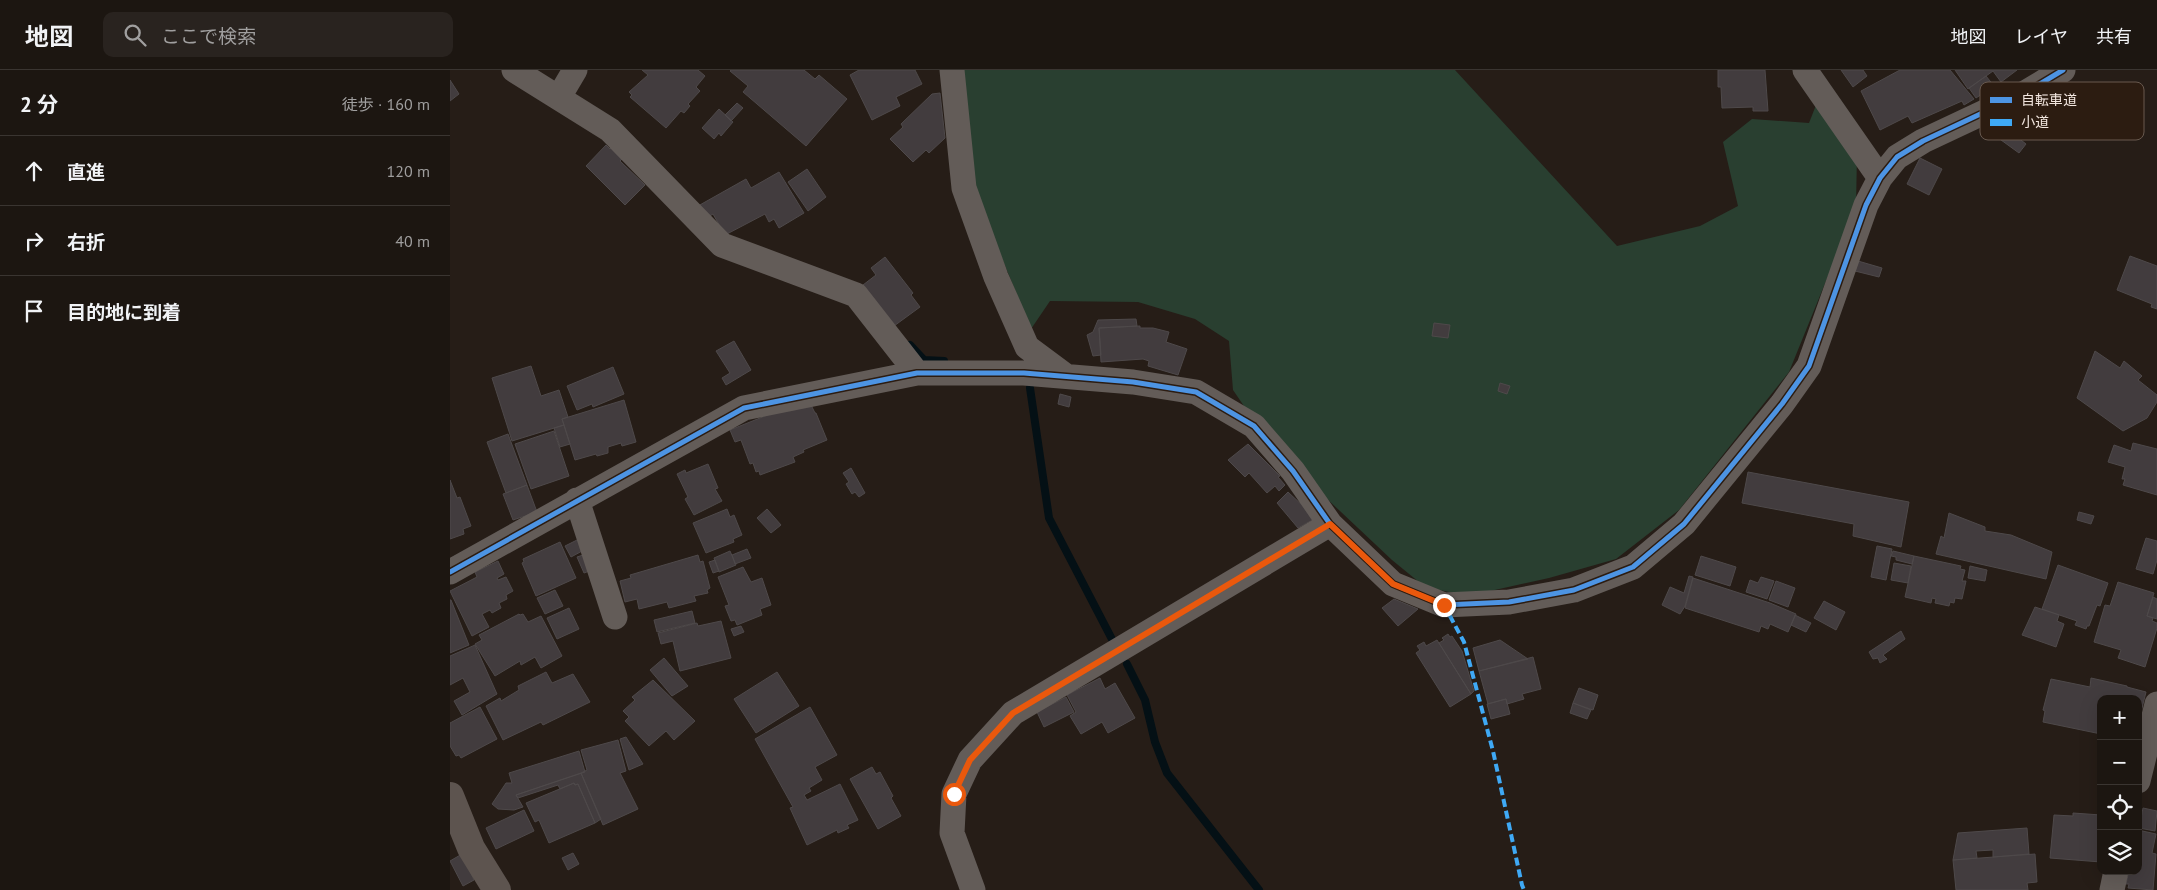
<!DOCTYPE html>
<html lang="ja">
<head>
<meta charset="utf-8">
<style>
  :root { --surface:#1c1611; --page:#29231f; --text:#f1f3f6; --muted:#a09f9f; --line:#3a3531 }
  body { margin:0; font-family:"PT Sans","Noto Sans JP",sans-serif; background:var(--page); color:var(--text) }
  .controls { position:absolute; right:15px; bottom:15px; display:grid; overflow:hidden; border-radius:10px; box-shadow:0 5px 20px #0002 }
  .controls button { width:45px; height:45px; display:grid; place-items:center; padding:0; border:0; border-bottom:1px solid var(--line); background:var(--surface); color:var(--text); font:25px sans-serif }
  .stop { position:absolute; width:15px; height:15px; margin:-11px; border:4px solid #ea580c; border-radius:50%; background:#fff }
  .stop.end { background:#ea580c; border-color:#fff; box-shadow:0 1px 5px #0008 }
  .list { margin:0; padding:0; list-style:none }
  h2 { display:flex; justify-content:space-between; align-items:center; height:65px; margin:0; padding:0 20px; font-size:21px }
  h2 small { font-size:16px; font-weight:400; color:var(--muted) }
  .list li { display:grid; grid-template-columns:32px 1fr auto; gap:15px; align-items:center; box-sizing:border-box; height:70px; padding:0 20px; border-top:1px solid var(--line) }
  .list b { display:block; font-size:19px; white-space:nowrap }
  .list em { font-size:16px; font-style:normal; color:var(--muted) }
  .icon { flex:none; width:28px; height:28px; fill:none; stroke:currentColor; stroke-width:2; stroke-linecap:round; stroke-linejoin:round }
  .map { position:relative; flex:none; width:1707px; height:820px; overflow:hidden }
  header { display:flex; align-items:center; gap:30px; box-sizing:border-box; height:70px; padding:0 25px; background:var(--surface); border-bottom:1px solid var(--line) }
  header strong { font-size:24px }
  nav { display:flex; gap:28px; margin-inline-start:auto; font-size:18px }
  .search { width:350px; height:45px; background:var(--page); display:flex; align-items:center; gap:12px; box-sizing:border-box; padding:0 18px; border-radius:10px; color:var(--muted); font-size:19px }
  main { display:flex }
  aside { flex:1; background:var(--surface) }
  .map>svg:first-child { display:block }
</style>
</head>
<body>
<header>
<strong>地図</strong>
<div class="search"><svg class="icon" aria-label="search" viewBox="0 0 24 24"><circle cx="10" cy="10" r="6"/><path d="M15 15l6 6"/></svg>ここで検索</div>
<nav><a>地図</a><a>レイヤ</a><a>共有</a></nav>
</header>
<main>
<aside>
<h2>2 分<small>徒歩 · 160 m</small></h2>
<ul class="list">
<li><svg class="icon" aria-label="ahead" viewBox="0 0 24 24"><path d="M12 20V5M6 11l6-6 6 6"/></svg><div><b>直進</b></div><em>120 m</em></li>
<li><svg class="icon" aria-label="right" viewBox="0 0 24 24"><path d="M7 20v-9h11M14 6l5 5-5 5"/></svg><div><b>右折</b></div><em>40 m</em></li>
<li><svg class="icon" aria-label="arrive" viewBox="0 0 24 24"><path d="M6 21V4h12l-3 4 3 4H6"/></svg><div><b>目的地に到着</b></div></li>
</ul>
</aside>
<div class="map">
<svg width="1707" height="820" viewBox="0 0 1707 820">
  <rect width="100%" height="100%" fill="#261d17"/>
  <path fill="#293f30" d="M510,0H1005L1167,176L1250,156L1288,136L1273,72L1302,49L1359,53L1368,30L1407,83L1406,137L1339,302L1229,440L1166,489L1099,508L1018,526L975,517L942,490L822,377L783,320L779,271L745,249L688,232L600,231L581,259L522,115Z"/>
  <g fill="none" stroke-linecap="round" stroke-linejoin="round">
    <path stroke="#041015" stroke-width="8" d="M460,275L474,290L494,291
      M580,318L599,448L665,575
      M677,594L695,630L705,672L717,703L809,820"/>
  </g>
  <path fill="#423c3e" stroke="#4e494a" d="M192,0H248L255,6L246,17L250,21L238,34L240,36L234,43L231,41L216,58L180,27L182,25L179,22L198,5Z
    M281,0H354L365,9L369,5L397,29L356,76L293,22L298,16L280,1Z
    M409,0H465L472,14L446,27L450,36L422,50L400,5Z
    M1268,0H1315L1318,41H1303V37L1272,38L1271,17H1268Z
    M1391,0H1413L1417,6L1403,17Z
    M1450,0H1500L1524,29L1514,35L1512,31L1462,53L1458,46L1430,60L1411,21Z
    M1505,0H1567L1551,12L1543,1L1518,19Z
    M1536,6L1544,16L1526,28L1519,18Z
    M0,10L9,24L0,31Z
    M490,23L495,68L479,83L476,80L463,92L440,69L453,57L451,54L482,24Z
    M287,33L293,38L281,51L275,45Z
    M269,39L283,52L271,66L269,63L264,69L252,58Z
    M1547,51L1576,74L1569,83L1540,62Z
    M156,75L160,79L164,75L175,86L170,91L195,115L175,135L136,96Z
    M1470,88L1492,99L1479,125L1457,114Z
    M357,99L376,127L358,141L338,112Z
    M329,102L354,143L329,158L324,149L319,152L315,144L275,165L263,144L255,149L248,136L296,109L301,118Z
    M1680,186L1707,196V239L1701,237L1702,234L1667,220Z
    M435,187L463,223L461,225L470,237L444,256L413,215L426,205L421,198Z
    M1408,191L1432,198L1429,207L1405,201Z
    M686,249L687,256L649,258L651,285L643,286L637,265L643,262L648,250Z
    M984,253L1000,255L998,268L982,266Z
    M690,256V258H703L719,262L716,272L737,279L728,305L698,296L699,291L693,289L651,292L649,258Z
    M284,271L301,300L276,315L272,308L280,303L266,281Z
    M1645,281L1670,298L1674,291L1692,306L1688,310L1707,325V332L1697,348L1673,361L1627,328Z
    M81,296L91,326L109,320L118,347L112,349L114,355L62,371L42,308Z
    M163,297L174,324L143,337L142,334L127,340L117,316Z
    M1050,313L1060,316L1057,324L1048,321Z
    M610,324L621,327L619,337L608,334Z
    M174,330L186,372L172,376L171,373L158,377V383L147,386L146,384L125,390L112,349Z
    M361,335L365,343H366L377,370L353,380L354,382L343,387L345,392L310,405L309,401L306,402L303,393L300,394L291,370L285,372L280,360L320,344Z
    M114,355L120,374L110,377L104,358Z
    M104,361L119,406L81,419L65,374Z
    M58,364L77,415L56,423L37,372Z
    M1683,373L1707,379V425L1673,415L1675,409H1672L1675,397L1658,392L1664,375L1681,381Z
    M798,374L830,406L828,407L835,415L829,421L825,416L817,423L799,403L795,407L778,390Z
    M258,394L268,418L265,419L272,431L244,445L235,429L238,427L227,404L235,400L236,403Z
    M401,398L415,423L409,427L405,422L402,424L396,414L399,412L393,403Z
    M1298,402L1459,432L1451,477L1403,466L1404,454L1292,433Z
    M0,410L7,428L10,427L21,456L13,459L14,464L0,469Z
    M77,415L87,442L63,450L53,424Z
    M838,422L853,436L862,450L848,458L827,433Z
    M277,439L280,447L284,445L292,465L283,469L284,472L256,483L243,453Z
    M317,439L331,455L321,463L307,448Z
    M1629,442L1644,446L1641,454L1627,450Z
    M1499,443L1535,457V461L1561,465L1602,482L1596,509L1486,484L1491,466L1494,468Z
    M1696,468L1707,471V490L1703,504L1686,499Z
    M129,469L134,480L121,487L115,476Z
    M110,472L126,508L86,526L72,493L74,492L73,489Z
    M1427,476L1442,479L1436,510L1421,507Z
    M297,479L301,488L285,494L282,485Z
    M280,481L286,495L269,502L264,488Z
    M1443,481L1464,486L1462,494L1446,490V487L1441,486Z
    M136,484L142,500L134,503L127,487Z
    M248,485L250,492L253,491L260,518L257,520L258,523L244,526L246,531L219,538L217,532L189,539L187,529L175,532L170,511L181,508L180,505Z
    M1251,486L1286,497L1280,516L1245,505Z
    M1464,486L1511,496L1510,499L1515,500L1512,511H1516L1512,529L1505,528L1504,533L1500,532L1499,536L1485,533L1486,529L1482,528L1481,533L1455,527Z
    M265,490L269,501L263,503L259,492Z
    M48,491L54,504L47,508L48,510L56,507L63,521L56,525L57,529L49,533L51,538L42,543L40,540L32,544L39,557L22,566L0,521L27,507L25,502Z
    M1444,493L1461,496L1458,513L1441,510Z
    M1608,495L1658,513L1650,536L1647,535L1639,556H1637L1636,559L1625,555L1627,551L1592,539Z
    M1520,496L1537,500L1535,511L1518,508Z
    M293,497L301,512L312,508L321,535L310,539L312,545L287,555L285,550L281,551L275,536L279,535L268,507Z
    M1239,506L1243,507L1235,536L1230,544L1212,535L1220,517L1234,523Z
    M1311,507L1324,511L1317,529L1296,522L1300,510L1308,513Z
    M1243,508L1320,533L1346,544L1338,562L1320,554L1318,559L1311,556L1309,562L1235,538Z
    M1326,511L1345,518L1338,537L1319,530Z
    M1668,512L1704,523L1697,546L1703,548L1702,551L1707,553V558L1695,597L1668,588L1671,580L1644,572L1655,535L1660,536Z
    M105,520L113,536L95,544L87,528Z
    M1703,527L1707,529V549L1697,546Z
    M944,529L968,539L948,556L932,538Z
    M1,530L19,575L0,583V530Z
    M1374,531L1395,542L1386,560L1364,548Z
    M1585,537L1609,545L1607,551L1614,554L1606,577L1572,565Z
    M119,538L129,559L107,569L97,548Z
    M242,541L245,553L207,562L204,550Z
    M69,544L70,545L73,544L78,552L91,546L112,586L91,598L85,587L71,595L70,591L45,606L25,574L32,570L29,565Z
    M1345,545L1361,553L1356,562L1341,555Z
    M271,551L281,588L230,601L223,571L211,574L208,563L247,553L248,556Z
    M291,556L294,562L284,566L281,559Z
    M1451,561L1455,569L1433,585L1437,589L1430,593L1428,588L1423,589L1419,582Z
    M998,564L1000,567L1002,566L1012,581L1024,621L1021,624L989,573L994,570L992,568Z
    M987,570L1021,624L1000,637L966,583L970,580L967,576L974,572L976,576Z
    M1050,570L1078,589L1029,601L1023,578Z
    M25,575L47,624L12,645L4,631L20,622L13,608L0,615V586Z
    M1083,587L1091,619L1072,624L1074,629L1057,634L1056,629L1038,634L1029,601Z
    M214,588L238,616L222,626L200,600Z
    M96,602L102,613L123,604L140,632L93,655L91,652L53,670L36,636L50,628L51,631L69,620L68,616Z
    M327,602L349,636L306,663L284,629Z
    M650,608L655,619L665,613L685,648L658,663L652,652L631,664L620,646L626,642L617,625Z
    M1641,608L1677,616V617L1696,622L1688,654V629H1651V664L1593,652L1595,641L1593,640L1601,609L1640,617Z
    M203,610L245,651L224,670L216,661L199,676L175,651L179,647L173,641L185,630L182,627Z
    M1129,618L1148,625L1143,640L1123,633Z
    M616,627L624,642L594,657L587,642Z
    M1056,629L1060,644L1041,649L1037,634Z
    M1123,633L1141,640L1137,649L1120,643Z
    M30,637L47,669L11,688L9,685L6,686L0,676V653Z
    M360,637L387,685L365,697L372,710L359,718L361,721L354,725L357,730L390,714L408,750L397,755L399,758L388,763L387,760L357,775L340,738L343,737L305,669Z
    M176,667L193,694L179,700L170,669Z
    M168,670L176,701L170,703L188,739L153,755L131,703L137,700L131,680Z
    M129,681L135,702L66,725L73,737L64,740L48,739L42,734L56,713H62L59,703Z
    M422,697L426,704L430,702L443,726L441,728L451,746L428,759L400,709Z
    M131,703L151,749L145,753L128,714L125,715L124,713L110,719L108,715L68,728L66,725Z
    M124,713L125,715L128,714L145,753L99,773L89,750L85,752L76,733Z
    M1693,738L1707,741L1705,761L1689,758Z
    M74,740L84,761L46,779L36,758Z
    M1623,743L1651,745V792L1600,788L1604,745L1623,746Z
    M1577,758L1579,784L1543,787V780L1526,781L1527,788L1503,790L1508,763Z
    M1688,760L1706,764L1702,783L1706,784L1703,820L1678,818L1679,814H1676L1679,801H1688Z
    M123,783L129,794L118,800L112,788Z
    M12,784L24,810L13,816L0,791Z
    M1585,784L1587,812L1577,813L1578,820H1506L1503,790Z"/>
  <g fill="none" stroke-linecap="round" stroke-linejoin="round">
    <path stroke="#635c58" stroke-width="25" d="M64,0L160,60L272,175L406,225L467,303
      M502,0L514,118L546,207L577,277L616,306
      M1355,0L1430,108
      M109,27L125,0
      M127,430L165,547
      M0,502L294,338L467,303H574L683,312L746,322L804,356L843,401L880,454L943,514L994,535L1059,532L1124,520L1183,497L1234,454L1332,334L1359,296L1416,135L1430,108L1447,87L1473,71L1575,23L1613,0
      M1688,711L1707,634
      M523,820L502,763L504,724L520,690L563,643L880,454
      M1662,820L1666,801"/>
    <path stroke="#5d544f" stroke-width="28" d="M0,726L21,778L47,820"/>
    <path stroke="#3fa9f5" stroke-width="4" stroke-dasharray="8 4" stroke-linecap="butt" d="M994,535L1014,572L1043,681L1072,815L1074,820"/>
    <g stroke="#2c1c11" stroke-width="8">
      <path id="cycleway" d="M0,502L294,338L467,303H574L683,312L746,322L804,356L843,401L880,454L943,514L994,535L1059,532L1124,520L1183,497L1234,454L1332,334L1359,296L1416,135L1430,108L1447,87L1473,71L1575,23L1613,0"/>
    </g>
    <use href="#cycleway" stroke="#4d94e3" stroke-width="5"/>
  </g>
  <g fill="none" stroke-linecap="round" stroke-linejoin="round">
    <path stroke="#ea580c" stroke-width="6" d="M504,724L520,690L563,643L880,454L943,514L994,535"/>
  </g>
  <rect x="1530" y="12" width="164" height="58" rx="8" fill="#2c1c11" stroke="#68594f" stroke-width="1"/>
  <rect x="1540" y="27" width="22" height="6" fill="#4d94e3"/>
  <rect x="1540" y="49" width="22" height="7" fill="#3fa9f5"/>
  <g font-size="14" fill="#f3e7e0">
    <text x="1571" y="35">自転車道</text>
    <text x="1571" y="57">小道</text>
  </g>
</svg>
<div class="controls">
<button>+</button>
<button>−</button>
<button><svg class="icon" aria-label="locate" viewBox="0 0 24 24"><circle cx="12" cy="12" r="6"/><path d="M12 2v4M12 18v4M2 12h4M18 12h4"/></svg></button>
<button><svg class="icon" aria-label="layers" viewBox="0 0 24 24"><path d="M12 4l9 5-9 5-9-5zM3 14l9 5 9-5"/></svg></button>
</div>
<div class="stop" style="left:504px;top:724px"></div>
<div class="stop end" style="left:994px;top:535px"></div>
</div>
</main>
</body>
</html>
